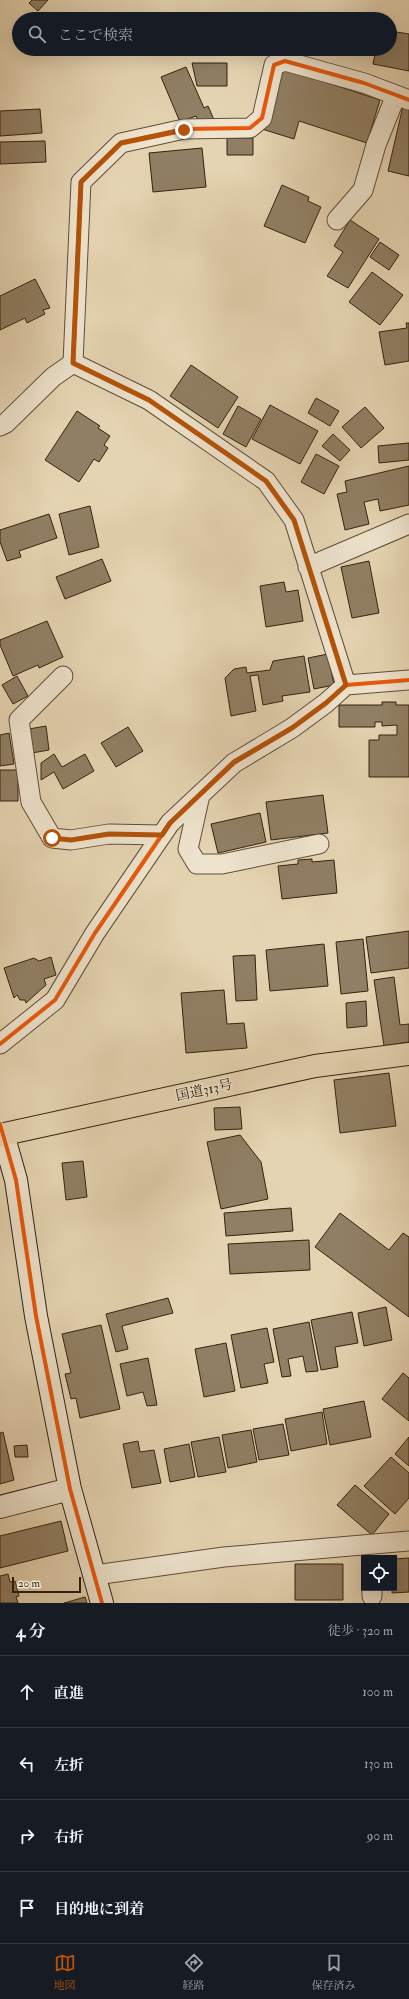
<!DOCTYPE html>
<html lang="ja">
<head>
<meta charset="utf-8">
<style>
  :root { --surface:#171b24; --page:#20242c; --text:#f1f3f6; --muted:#9ea1a6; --line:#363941; --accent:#b45309 }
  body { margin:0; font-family:"IM FELL Double Pica","Noto Serif JP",serif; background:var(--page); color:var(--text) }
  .controls { position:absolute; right:12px; bottom:12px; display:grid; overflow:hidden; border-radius:0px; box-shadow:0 4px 16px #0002 }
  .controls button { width:36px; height:36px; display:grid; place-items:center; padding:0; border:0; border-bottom:1px solid var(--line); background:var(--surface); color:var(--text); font:20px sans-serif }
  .scale { position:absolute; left:12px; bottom:10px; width:69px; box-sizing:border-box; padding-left:4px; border:2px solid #332210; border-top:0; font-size:11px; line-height:14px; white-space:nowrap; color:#332210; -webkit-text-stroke:3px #eee3cd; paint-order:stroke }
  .stop { position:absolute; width:12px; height:12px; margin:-9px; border:3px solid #b45309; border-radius:50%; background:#fff }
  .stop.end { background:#b45309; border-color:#fff; box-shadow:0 1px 4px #0008 }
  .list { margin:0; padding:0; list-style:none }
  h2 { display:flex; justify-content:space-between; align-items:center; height:52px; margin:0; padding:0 16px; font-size:17px }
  h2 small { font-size:13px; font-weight:400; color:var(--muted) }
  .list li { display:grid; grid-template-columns:26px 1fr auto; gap:12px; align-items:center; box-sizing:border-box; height:72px; padding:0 16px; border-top:1px solid var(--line) }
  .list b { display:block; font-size:15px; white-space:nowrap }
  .list em { font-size:13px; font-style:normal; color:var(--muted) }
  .icon { flex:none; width:22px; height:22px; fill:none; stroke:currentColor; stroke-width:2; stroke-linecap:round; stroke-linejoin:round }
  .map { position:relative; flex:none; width:409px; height:1603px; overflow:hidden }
  .search { position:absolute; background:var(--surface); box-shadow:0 4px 16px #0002; left:12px; right:12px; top:12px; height:44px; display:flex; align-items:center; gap:10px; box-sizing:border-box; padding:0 14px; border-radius:22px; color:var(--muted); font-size:15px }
  .sheet { height:340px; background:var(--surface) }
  nav { display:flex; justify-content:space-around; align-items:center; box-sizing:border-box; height:56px; border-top:1px solid var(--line); background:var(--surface); font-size:11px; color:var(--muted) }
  nav a { display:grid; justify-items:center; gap:2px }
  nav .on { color:var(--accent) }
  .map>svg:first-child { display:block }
</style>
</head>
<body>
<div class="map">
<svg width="409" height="1603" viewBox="0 0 409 1603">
  <rect width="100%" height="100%" fill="#e5d4b2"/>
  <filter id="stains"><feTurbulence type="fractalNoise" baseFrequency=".005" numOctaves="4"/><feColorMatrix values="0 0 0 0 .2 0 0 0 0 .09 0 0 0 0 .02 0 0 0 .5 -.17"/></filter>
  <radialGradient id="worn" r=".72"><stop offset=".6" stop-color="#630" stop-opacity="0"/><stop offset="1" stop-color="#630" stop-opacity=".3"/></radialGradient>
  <path fill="#907f64" stroke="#332210" d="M32,0H48L38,11L29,3Z
    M390,31L409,34V71L373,64L376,49H390Z
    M192,63H227V86H197Z
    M282,65L320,76L319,80L380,100L367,143L299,121L294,139L262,129Z
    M186,67L204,108L208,106L215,122L201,128L196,116L180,122L161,77Z
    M403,106L409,108V176L388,171Z
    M40,109L42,133L0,136V111Z
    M227,138H253V155H227Z
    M45,141L46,162L0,164V142Z
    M202,148L206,187L153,192L149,153Z
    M282,185L309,197L308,201L321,207L305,243L264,226Z
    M350,220L379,239L348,288L327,276L343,252L334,246Z
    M380,242L399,255L389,270L370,257Z
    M372,272L403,295L380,325L349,302Z
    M35,279L50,308L43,310L45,314L27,323L25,318L0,330V296Z
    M406,323H409V361L385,365L379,332L407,328Z
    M191,365L238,397L218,428L170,396Z
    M316,398L339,411L330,426L308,413Z
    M270,405L318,431L300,464L252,439Z
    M238,406L261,419L246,447L223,434Z
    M365,407L384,428L361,448L342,427Z
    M77,411L100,426L98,428L110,436L104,445L108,448L99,462L94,459L79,482L45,460Z
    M333,434L350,450L340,461L322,446Z
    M409,443V460L379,463L378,446Z
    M316,454L339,466L324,494L301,482Z
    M409,466V505L380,511L378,499L364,502L369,524L345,530L337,494L347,492L345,481Z
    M90,506L99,547L69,555L59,514Z
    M49,514L57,538L19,551L21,557L7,561L0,542V530Z
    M102,559L111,581L65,599L56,577Z
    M369,561L379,613L352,618L341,567Z
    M284,582L286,592L298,590L303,621L266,627L260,586Z
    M47,621L63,657L39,668L38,665L13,676L0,645V640Z
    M328,654L334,685L314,689L308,658Z
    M304,656L310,692L282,696L283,701L263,705L258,675L250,676L256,711L231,716L225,678L234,669L246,667L247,673L270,670L273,661Z
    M17,676L28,696L13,704L2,685Z
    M382,702H396V705H409V777H369V740H379V735H397V725L382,726V722H375V727H339V705H382Z
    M46,726L49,750L32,753L29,729Z
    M128,727L143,751L116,767L101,743Z
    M9,733L14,764L0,766V735Z
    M54,754L62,767L85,754L94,771L63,789L54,772L41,780V763Z
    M0,770H18V801H0Z
    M323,795L328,833L271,840L266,802Z
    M260,813L266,842L218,853L211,824Z
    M312,859V862L334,860L337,893L282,899L278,866L298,864V860Z
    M409,931V968L371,973L366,937Z
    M363,939L368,991L341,994L336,942Z
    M324,944L328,986L270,991L266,950Z
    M255,955L257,1000L236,1001L233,956Z
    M51,957L56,975L44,979L46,985L26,1003L25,1000H20L17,995L14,998L4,968L34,958L39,961Z
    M394,977L400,1025L409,1024V1042L384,1046L374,980Z
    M224,990L227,1024L244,1023L247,1048L186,1053L181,993Z
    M366,1001L367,1026L347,1028L346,1003Z
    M389,1073L396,1126L340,1133L334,1080Z
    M240,1107L242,1129L215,1130L214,1108Z
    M240,1135L261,1162L268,1199L221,1209L207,1142Z
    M83,1161L87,1197L66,1200L62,1163Z
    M291,1208L293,1231L226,1236L224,1213Z
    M340,1213L389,1250L403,1233L409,1237V1317L315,1247Z
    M309,1240L310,1270L230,1274L228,1244Z
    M168,1298L173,1313L122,1326L128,1349L116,1352L106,1314Z
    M386,1307L392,1340L364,1346L358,1313Z
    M352,1312L358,1343L335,1347L338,1367L321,1370L311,1320Z
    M309,1322L318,1371L306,1372L303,1356L288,1359L291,1376L282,1377L273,1329Z
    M101,1325L120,1409L80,1418L76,1398L71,1399L65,1374L71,1373L62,1334Z
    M267,1328L274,1362L264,1364L268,1383L241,1388L231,1335Z
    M226,1343L235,1391L204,1397L195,1349Z
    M148,1358L157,1405L147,1406L143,1392L127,1396L120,1364Z
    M403,1373L409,1378V1421L382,1399Z
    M364,1401L371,1437L330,1445L323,1409Z
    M322,1412L327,1444L291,1451L285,1419Z
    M283,1424L289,1455L259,1460L253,1429Z
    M251,1430L257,1462L228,1468L222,1435Z
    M3,1432L14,1480L0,1484V1433Z
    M219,1437L226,1472L198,1477L191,1442Z
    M409,1437V1466L395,1454Z
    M138,1441L140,1452L154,1450L161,1483L132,1488L123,1444Z
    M189,1444L195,1477L170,1482L164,1449Z
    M27,1445L28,1457H15L14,1446Z
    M391,1457L409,1473V1498L395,1514L364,1486Z
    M355,1485L389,1514L372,1535L337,1505Z
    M61,1521L68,1551L0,1568V1536Z
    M409,1558V1592L392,1593V1588H394V1559Z
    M295,1564H343V1600H295Z
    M8,1574L10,1582L15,1581L19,1596L16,1597L18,1603H0V1576Z
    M85,1597L87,1603H64Z"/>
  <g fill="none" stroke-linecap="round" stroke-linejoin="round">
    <g stroke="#604e38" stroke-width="21">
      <path id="street" d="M337,220L363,190L376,145L396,95
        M73,363L81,182L121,143L184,129L250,128L262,118L274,65L285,61L364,83L409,100
        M73,363L149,400L266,481L294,520L346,685
        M0,426L6,423L53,377L73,363
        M308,567L409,524
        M63,676L19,720L31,802L52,838L71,840L109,834L162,835
        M200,795L188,849L197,864H222L319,844
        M0,1044L55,1000L95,933L170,823L234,763L292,728L326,703L346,685L409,680
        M95,1575L224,1557L409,1541
        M372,1588V1596"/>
    </g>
    <g stroke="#332210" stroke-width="24">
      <path id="secondary" d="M3,1134L16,1180L36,1316L70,1489L102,1603
        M0,1507L70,1489"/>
    </g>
    <g stroke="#332210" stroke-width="24">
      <path id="highway" d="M0,1135L315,1066L409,1054"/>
    </g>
    <use href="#street" stroke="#eee3cd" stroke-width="19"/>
    <use href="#secondary" stroke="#eee3cd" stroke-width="22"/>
    <use href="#highway" stroke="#e5d4b2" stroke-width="22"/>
    <g stroke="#eee3cd" stroke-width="6">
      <path id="cycleway" d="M73,363L81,182L121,143L184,129L250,128L262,118L274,65L285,61L364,83L409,100
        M0,1044L55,1000L95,933L170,823L234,763L292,728L326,703L346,685L409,680
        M0,1124L16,1180L36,1316L70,1489L102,1603"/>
    </g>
    <use href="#cycleway" stroke="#e8590c" stroke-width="4"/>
  </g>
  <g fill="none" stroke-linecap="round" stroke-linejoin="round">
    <path stroke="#b45309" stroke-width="5" d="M52,838L71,840L109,834L162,835L170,823L234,762L292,728L326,703L346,685L294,520L266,481L149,400L73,363L81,182L121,143L184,130"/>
  </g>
  <g text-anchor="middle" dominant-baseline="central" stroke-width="3" stroke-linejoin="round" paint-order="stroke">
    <g font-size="14" fill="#332210" stroke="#eee3cd">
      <text transform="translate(204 1090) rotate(-12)">国道313号</text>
    </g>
  </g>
  <rect width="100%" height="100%" filter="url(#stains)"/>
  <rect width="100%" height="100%" fill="url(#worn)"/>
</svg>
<div class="controls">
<button><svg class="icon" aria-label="locate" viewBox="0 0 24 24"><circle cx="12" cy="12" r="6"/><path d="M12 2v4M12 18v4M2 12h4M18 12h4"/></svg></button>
</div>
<div class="scale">20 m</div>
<div class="stop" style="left:52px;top:838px"></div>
<div class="stop end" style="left:184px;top:130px"></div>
<div class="search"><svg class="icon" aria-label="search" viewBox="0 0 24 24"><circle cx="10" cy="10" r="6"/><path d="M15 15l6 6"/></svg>ここで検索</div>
</div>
<section class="sheet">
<h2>4 分<small>徒歩 · 320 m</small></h2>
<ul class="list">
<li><svg class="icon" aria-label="ahead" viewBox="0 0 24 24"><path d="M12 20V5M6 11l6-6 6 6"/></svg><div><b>直進</b></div><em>100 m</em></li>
<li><svg class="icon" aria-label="left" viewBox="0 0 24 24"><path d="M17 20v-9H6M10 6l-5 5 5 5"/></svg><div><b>左折</b></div><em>130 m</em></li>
<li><svg class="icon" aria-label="right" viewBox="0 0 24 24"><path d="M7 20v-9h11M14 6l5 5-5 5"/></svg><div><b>右折</b></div><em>90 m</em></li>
<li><svg class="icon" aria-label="arrive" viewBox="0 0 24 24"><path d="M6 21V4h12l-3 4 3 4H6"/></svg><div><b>目的地に到着</b></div></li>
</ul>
</section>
<nav>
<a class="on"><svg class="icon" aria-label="map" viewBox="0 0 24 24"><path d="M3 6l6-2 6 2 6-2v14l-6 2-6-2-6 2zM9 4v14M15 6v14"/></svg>地図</a>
<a><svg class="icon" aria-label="directions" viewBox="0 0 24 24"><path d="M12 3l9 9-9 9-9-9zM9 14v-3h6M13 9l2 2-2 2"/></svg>経路</a>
<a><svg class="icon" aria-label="saved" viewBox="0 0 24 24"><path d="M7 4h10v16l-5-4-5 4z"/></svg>保存済み</a>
</nav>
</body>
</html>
